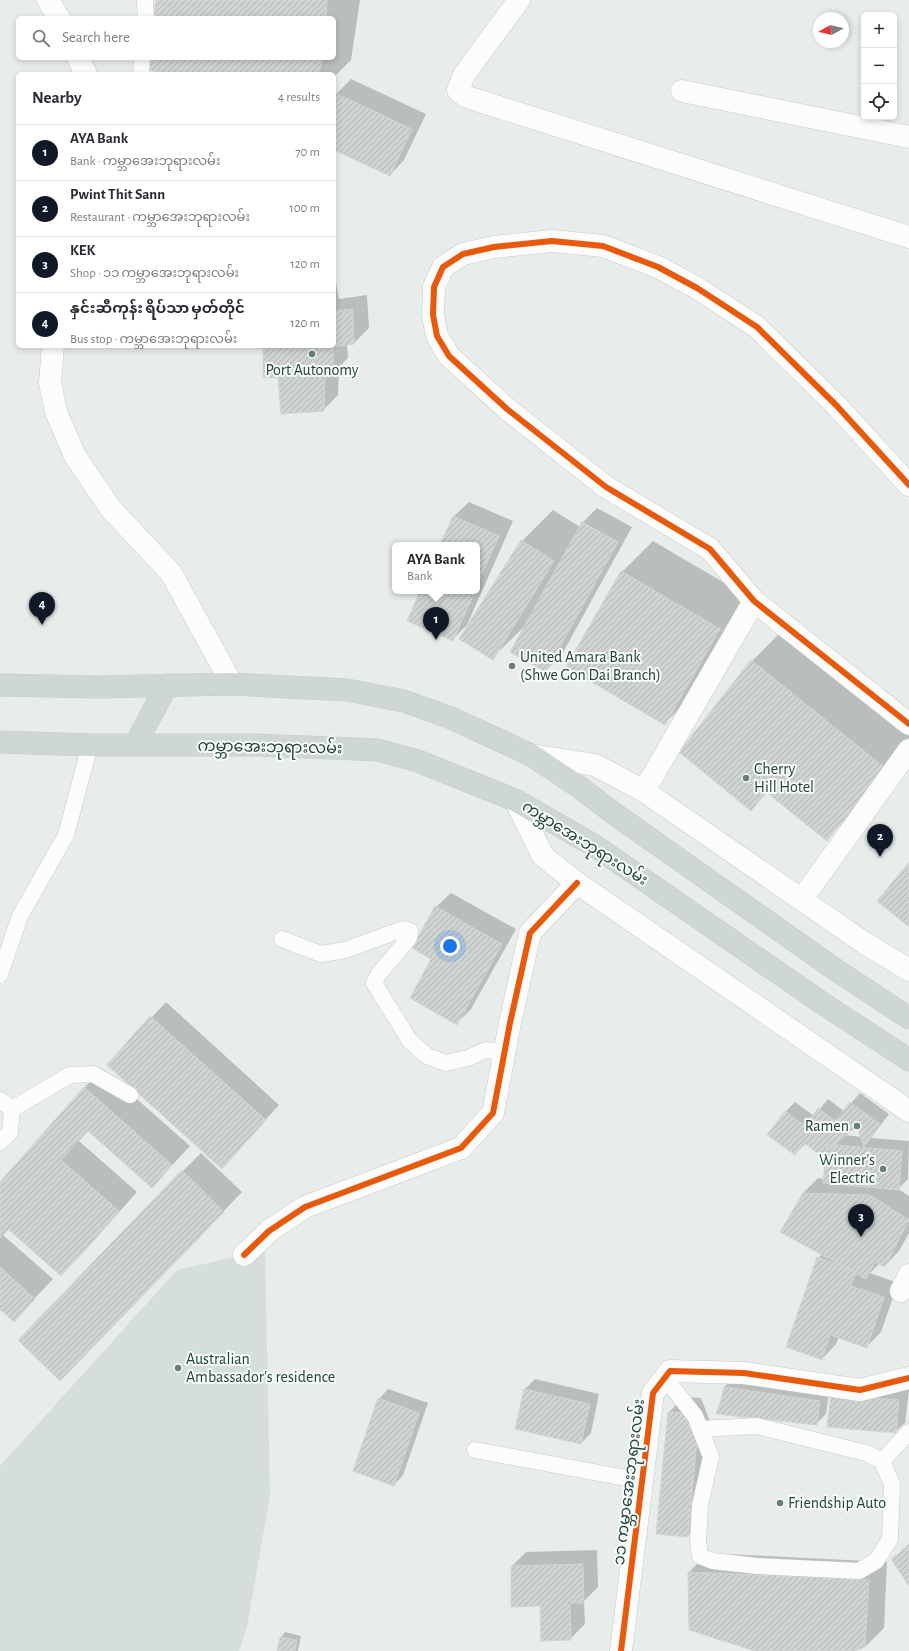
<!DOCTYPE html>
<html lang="en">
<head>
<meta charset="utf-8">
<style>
  :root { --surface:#fff; --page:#f7f7f7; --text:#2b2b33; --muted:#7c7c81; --line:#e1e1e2; --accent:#111827 }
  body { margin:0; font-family:"Alegreya Sans","Noto Sans Myanmar",sans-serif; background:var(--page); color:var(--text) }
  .controls { position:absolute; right:12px; top:12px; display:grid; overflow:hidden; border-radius:6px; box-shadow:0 2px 6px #0003 }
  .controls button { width:36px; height:36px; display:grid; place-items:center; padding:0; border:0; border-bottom:1px solid var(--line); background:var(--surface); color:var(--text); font:20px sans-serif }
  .compass { position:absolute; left:813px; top:12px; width:36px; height:36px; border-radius:50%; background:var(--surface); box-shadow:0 2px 6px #0003; rotate:262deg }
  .you { position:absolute; left:450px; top:946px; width:14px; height:14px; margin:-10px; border:3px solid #fff; border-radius:50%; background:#1a73e8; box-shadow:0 0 0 6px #1a73e833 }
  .badge { display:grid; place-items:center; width:26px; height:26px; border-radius:50%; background:var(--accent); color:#fff; font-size:13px; font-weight:700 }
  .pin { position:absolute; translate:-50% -33px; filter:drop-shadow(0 1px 2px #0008) }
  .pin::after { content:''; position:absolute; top:21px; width:14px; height:12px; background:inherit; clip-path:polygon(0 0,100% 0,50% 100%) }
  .popup { position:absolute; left:392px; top:542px; width:88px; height:52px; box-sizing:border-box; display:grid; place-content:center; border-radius:6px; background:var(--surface); filter:drop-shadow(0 1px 3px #0005); font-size:13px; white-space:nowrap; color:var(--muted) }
  .popup b { font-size:15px; color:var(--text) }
  .popup::after { content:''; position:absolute; left:50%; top:100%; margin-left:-8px; border:8px solid transparent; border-top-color:var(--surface) }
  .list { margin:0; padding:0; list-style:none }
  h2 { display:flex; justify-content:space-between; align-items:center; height:52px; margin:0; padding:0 16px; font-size:17px }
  h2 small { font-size:13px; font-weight:400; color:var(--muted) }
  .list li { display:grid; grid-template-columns:26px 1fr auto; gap:12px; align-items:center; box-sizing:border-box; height:56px; padding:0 16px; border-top:1px solid var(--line) }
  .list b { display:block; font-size:15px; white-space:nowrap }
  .list p { margin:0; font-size:13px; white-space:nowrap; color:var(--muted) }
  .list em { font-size:13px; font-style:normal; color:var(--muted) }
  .icon { flex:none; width:22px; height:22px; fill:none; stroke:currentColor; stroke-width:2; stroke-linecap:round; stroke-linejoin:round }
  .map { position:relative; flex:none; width:909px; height:1651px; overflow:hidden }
  .search { position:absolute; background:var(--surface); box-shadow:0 2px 6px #0003; left:16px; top:16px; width:320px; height:44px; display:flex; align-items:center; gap:10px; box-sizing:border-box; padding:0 14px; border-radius:6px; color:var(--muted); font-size:15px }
  .panel { position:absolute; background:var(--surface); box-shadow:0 2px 6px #0003; left:16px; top:72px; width:320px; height:276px; border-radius:6px }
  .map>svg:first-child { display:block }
</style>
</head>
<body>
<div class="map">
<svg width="909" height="1651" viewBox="0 0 909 1651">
  <defs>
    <pattern id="building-hatch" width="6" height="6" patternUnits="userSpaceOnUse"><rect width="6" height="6" fill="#cfd4d2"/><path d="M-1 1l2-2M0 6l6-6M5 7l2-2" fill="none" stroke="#b2b7b5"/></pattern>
  </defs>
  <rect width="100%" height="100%" fill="#e8edeb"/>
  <path fill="#d6dedb" d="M265,1250L270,1495L247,1627L239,1651H0V1466L177,1270Z"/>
  <path fill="#0003" fill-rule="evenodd" d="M157,0H360L351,60L334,77V74H179L149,58H334V18H154Z
    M351,79L426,114L404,160L390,175L334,149V98L336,94Z
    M334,272L339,299L367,295L369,328L354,343L347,344L348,358L339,367L338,395L323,410L279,377L264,346H334Z
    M469,502L513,521L467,625L452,640L421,591H477V545H442L454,516Z
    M597,508L632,527L561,656L546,670L526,625L492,658L522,541L553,510L580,527L583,522Z
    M653,541L750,598L695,693L664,724L622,572Z
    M783,630L909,731V743L857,808L826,839L768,792L751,809L752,661Z
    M451,893L516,929L471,1009L457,1023L433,958L436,907Z
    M166,1002L279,1105L222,1167L108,1065Z
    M103,1069L190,1146L152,1187L89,1130L79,1141L137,1192L80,1256L61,1275L9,1229L3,1235L53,1279L14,1320L2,1309L0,1311V1184L85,1087Z
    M860,1093L889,1114L871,1138L909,1141L908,1179L898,1189L909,1196V1233L899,1251L885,1266L880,1263L870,1273L898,1283L881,1332L866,1347L839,1337L836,1344L822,1359L818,1258L822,1254L803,1193L818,1178L824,1179L827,1150L806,1143L795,1154L785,1112L795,1102L814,1116L828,1099L844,1111ZM857,1124L862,1137L844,1135Z
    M201,1153L242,1192L79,1361L183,1171Z
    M734,1378L829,1392L826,1414L816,1424L724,1387Z
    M535,1379L599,1394L591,1433L581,1443L516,1428L525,1389Z
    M842,1385L909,1390L905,1423L895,1432Z
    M388,1389L428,1403L403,1475L394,1485L379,1399Z
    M684,1397L701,1398L711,1424L702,1521L688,1536L657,1533L669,1412Z
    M909,1544V1585L892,1559Z
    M597,1550L598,1587L584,1601L585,1624L570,1639L541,1605L512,1566L526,1552Z
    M708,1553L887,1562L884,1628L865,1647L852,1651H758L690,1629L689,1572Z
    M285,1632L301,1636L298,1651H278L281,1637Z"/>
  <path fill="url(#building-hatch)" stroke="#d1d6d4" d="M156,0H327L326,18H153Z
    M148,58H322L319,74H173L147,70Z
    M335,93L412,129L390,176L334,150V96Z
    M353,309L354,344L333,347L334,374L325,377L324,411L281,414L278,378L263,377V346H334V311Z
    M453,516L499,536L477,585V545H440Z
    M582,522L618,542L546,672L510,652Z
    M521,540L554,561L493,660L459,639Z
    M621,571L720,629L665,725L566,667Z
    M420,591H475L453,641L407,621Z
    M751,660L884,767L827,841L766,792L751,811L679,752Z
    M909,862V927L877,901Z
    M435,906L502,944L457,1025L410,998L431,959L412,948Z
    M150,1016L266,1120L222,1169L107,1065Z
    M84,1087L172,1165L152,1188L87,1130L61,1160L119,1211L61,1276L8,1229L0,1238V1182Z
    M850,1102L880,1124L864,1147L857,1126L822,1156L804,1143L795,1155L767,1135L785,1111L805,1126L818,1108L835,1121Z
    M827,1144L902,1151L899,1190L823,1183Z
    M182,1170L224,1212L60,1381L18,1340Z
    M803,1193L870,1195L909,1220L885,1267L875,1262L866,1279L780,1232Z
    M817,1257L856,1271L851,1286L884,1297L867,1348L830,1335L822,1360L786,1347Z
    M0,1267L35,1299L14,1322L0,1309Z
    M724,1387L820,1401L817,1425L716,1414L720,1404Z
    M524,1389L590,1404L581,1444L515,1429Z
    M831,1395L899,1400L896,1433L827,1427Z
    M378,1398L419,1413L394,1486L353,1471Z
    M668,1412L686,1413L697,1439L688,1537L656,1534Z
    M909,1546V1586L891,1559Z
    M583,1564L584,1603H570L571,1640L541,1641L540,1606L511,1607V1566Z
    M688,1572L869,1580L865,1647L855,1651H755L689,1630Z
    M280,1637L297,1640L295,1651H277Z"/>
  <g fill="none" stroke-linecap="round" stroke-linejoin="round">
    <g stroke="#c5cac8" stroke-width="17">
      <path id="lane" d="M145,0L146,18
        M141,74L142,58
        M282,939L321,954L345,950L403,929L410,931L409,938L378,975L374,983L410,1041L427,1056L446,1063L468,1058L486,1050L504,1052
        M0,975L20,916L66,835L90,745
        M0,1100L12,1109L10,1132L0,1142
        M12,1109L70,1075L93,1074L130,1095
        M665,1378L695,1416L711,1457L700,1505L698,1541L700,1556L713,1561L757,1566L859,1571L876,1561L890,1539L892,1484L882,1461L866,1453L757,1426L700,1429
        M475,1450L642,1481
        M882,1461L909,1432"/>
    </g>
    <g stroke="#c5cac8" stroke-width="23">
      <path id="street" d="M48,0L59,18
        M519,0L464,75L458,90L467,97L909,237
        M78,58L86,74
        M682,91L909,137
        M53,346L50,383L56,412L75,456L111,509L171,573L232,684
        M909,485L836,405L757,327L697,288L658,267L603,246L552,241L494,247L463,254L443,267L434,287L433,315L437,336L449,356L507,409L606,487L710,549L754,601L909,724
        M644,791L754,601
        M802,899L909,750
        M244,1255L269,1231L305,1207L461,1148L493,1113L510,1023L530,933L577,883
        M901,1291L909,1275
        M621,1651L653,1393L670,1371L744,1373L860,1390L909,1378"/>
    </g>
    <g stroke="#c3cbc8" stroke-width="23">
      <path id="secondary" d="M531,755L595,765L644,791L863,942L909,970
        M515,800L543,856L577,883L909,1111"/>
    </g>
    <g stroke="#c3ccc9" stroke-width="23">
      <path id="primary" d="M0,685L99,687L232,684L347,690L404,701L451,718L531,755L579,787L616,815L836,970L909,1018
        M0,742L90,745H252L333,748L378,750L418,761L515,800L595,846L819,1001L909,1060
        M135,745L167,685"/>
    </g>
    <use href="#lane" stroke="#fcfcfc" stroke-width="16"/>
    <use href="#street" stroke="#fcfcfc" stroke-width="22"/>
    <use href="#secondary" stroke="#fcfcfc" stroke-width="22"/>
    <use href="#primary" stroke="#cfd7d5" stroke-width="22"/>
    <g stroke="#f7fbf9" stroke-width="8">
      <path id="cycleway" d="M909,485L836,405L757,327L697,288L658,267L603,246L552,241L494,247L463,254L443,267L434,287L433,315L437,336L449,356L507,409L606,487L710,549L754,601L909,724
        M244,1255L269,1231L305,1207L461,1148L493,1113L510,1023L530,933L577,883
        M621,1651L653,1393L670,1371L744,1373L860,1390L909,1378"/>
    </g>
    <use href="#cycleway" stroke="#e8590c" stroke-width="6"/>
  </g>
  <g fill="#697e78" stroke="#f7fbf9" stroke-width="1.5">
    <circle cx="312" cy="354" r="4"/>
    <circle cx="512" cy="666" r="4"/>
    <circle cx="746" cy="778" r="4"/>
    <circle cx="857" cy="1126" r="4"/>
    <circle cx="883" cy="1169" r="4"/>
    <circle cx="178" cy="1368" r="4"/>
    <circle cx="780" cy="1503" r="4"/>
  </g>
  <g text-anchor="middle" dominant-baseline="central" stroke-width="4" stroke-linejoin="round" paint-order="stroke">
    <g font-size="16" fill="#24423a" stroke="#f7fbf9" text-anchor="start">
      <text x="312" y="370" text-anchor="middle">Port Autonomy</text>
      <text x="520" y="657">United Amara Bank<tspan x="520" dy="18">(Shwe Gon Dai Branch)</tspan></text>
      <text x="754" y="769">Cherry<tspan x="754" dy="18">Hill Hotel</tspan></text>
      <text x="849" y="1126" text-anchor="end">Ramen</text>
      <text x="875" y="1160" text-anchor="end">Winner's<tspan x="875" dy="18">Electric</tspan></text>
      <text x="186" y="1359">Australian<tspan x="186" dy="18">Ambassador's residence</tspan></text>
      <text x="788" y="1503">Friendship Auto</text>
    </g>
    <g font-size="16" fill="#24423a" stroke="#f7fbf9">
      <text transform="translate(270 747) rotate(1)">ကမ္ဘာအေးဘုရားလမ်း</text>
      <text transform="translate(585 843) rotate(32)">ကမ္ဘာအေးဘုရားလမ်း</text>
      <text transform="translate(629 1482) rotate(-83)">၁၁ ကမ္ဘာအေးဘုရားလမ်း</text>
    </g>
  </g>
</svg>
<div class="controls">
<button>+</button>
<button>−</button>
<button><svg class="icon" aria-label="locate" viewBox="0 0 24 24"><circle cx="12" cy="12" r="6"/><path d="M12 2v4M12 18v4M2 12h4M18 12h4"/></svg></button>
</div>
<svg class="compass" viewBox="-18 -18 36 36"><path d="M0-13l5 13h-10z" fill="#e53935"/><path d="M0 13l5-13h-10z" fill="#7c7c81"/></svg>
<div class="you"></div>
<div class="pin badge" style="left:436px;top:640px">1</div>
<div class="popup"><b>AYA Bank</b>Bank</div>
<div class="pin badge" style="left:880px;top:857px">2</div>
<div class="pin badge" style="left:861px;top:1237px">3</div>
<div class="pin badge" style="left:42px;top:625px">4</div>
<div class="search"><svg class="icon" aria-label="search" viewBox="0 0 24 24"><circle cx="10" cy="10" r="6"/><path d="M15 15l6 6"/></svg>Search here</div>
<section class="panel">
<h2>Nearby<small>4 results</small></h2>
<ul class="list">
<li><span class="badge">1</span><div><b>AYA Bank</b><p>Bank · ကမ္ဘာအေးဘုရားလမ်း</p></div><em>70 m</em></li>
<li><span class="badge">2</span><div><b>Pwint Thit Sann</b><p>Restaurant · ကမ္ဘာအေးဘုရားလမ်း</p></div><em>100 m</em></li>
<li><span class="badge">3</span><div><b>KEK</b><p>Shop · ၁၁ ကမ္ဘာအေးဘုရားလမ်း</p></div><em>120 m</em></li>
<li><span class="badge">4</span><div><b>နှင်းဆီကုန်း ရိပ်သာ မှတ်တိုင်</b><p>Bus stop · ကမ္ဘာအေးဘုရားလမ်း</p></div><em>120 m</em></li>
</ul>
</section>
</div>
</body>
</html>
